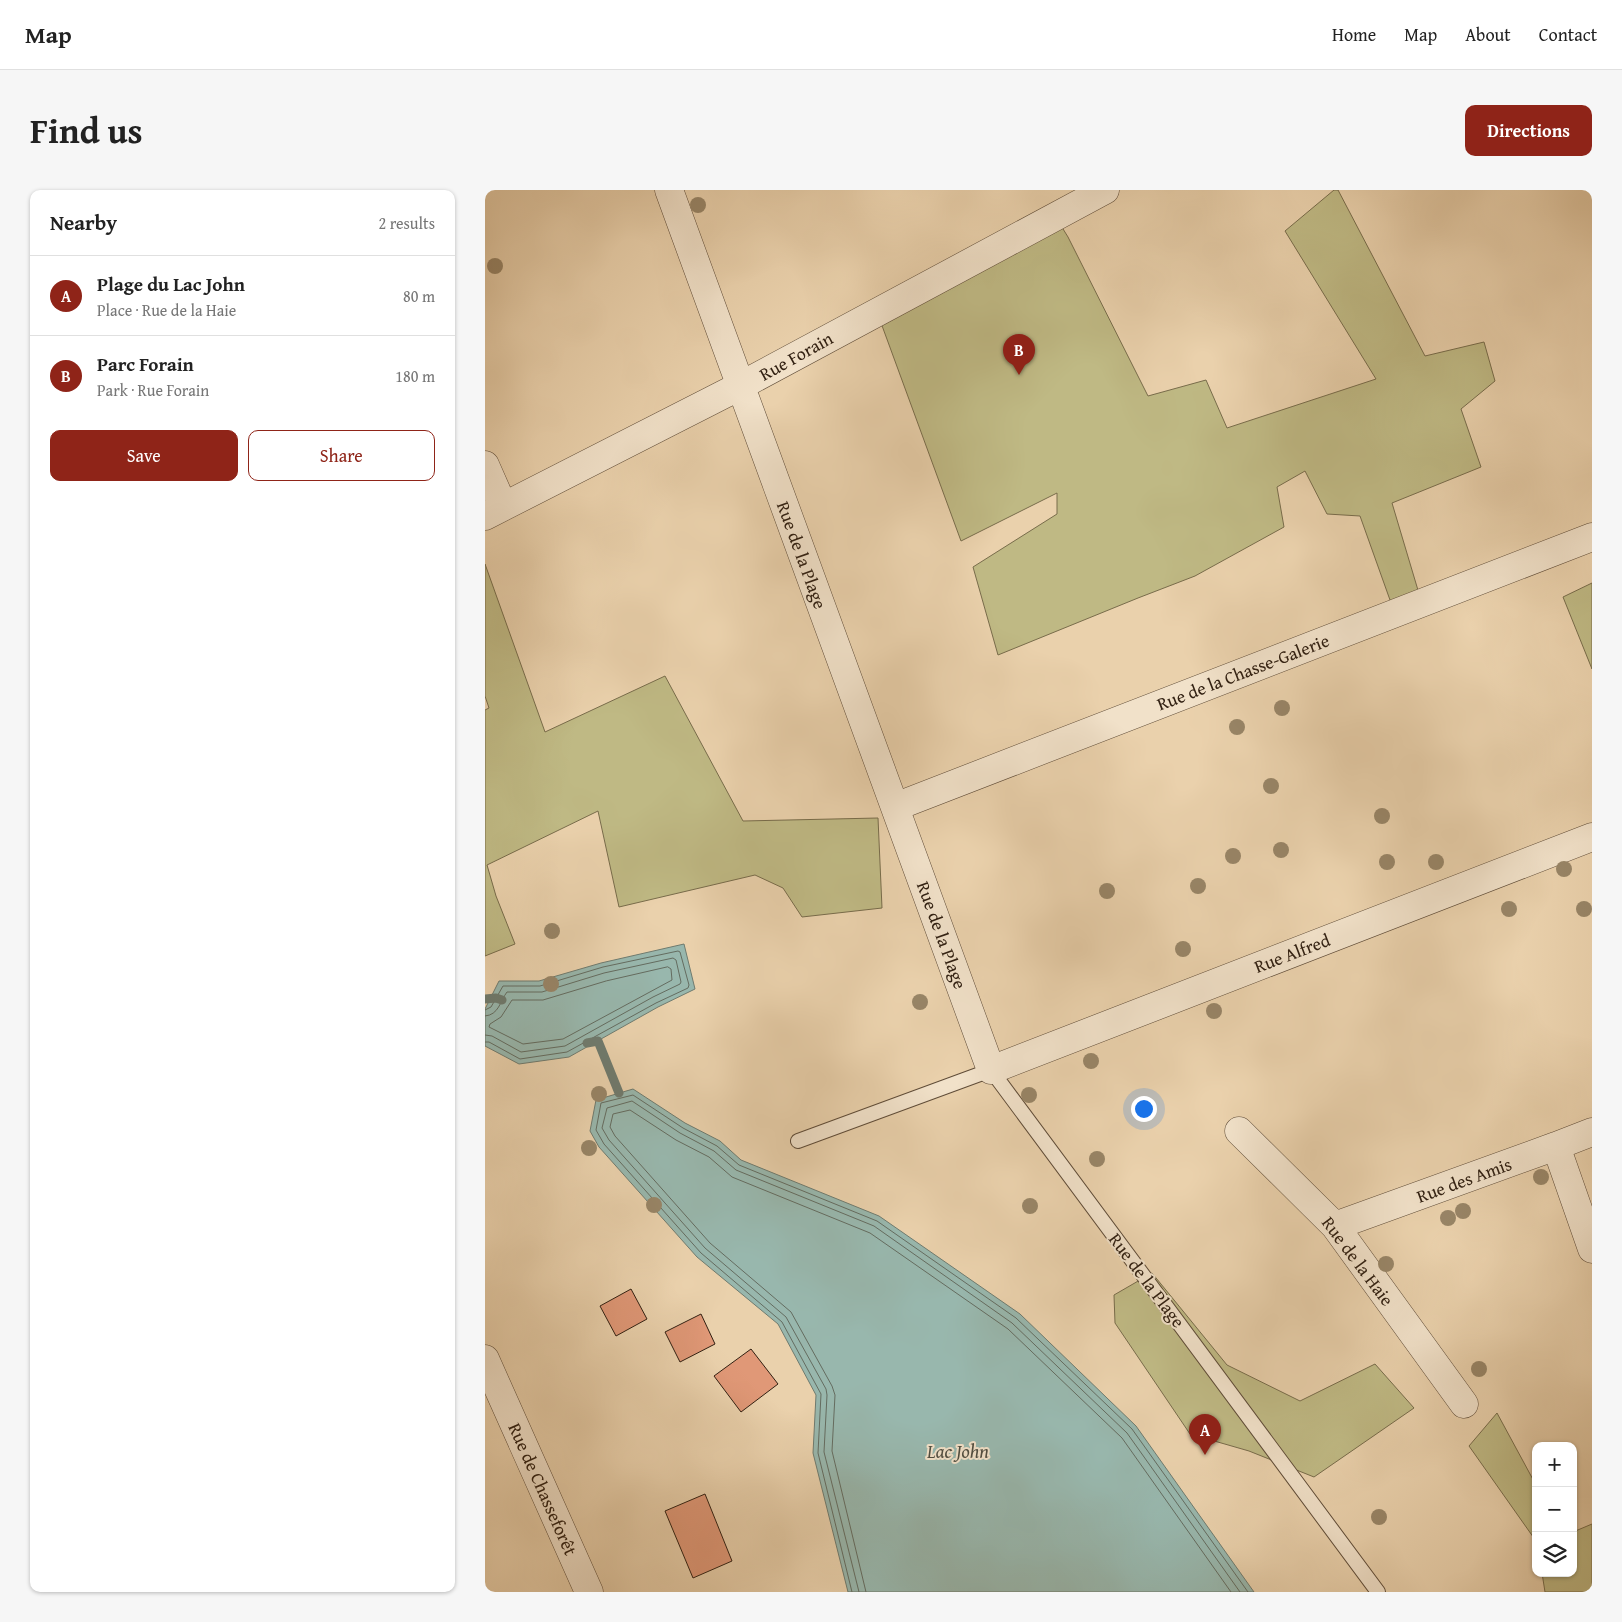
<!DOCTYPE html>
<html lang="en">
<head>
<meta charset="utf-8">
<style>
  :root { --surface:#fff; --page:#f6f6f6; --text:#222; --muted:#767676; --line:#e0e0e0; --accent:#8f2418 }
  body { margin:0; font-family:"Gentium Book Plus",serif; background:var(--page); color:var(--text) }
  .controls { position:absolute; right:15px; bottom:15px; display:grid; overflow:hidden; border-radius:10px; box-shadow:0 1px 4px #0004 }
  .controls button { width:45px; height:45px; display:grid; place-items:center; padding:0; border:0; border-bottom:1px solid var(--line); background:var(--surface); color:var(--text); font:25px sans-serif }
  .you { position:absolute; left:658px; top:918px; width:18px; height:18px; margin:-12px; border:4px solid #fff; border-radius:50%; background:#1a73e8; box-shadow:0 0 0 8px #1a73e833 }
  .badge { display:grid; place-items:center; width:32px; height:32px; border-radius:50%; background:var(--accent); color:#fff; font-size:16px; font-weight:700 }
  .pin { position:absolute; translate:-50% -41px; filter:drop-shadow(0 1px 2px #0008) }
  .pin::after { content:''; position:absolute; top:26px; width:18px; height:15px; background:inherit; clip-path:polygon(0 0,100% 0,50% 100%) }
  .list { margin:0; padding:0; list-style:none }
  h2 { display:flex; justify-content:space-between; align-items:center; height:65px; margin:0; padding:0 20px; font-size:21px }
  h2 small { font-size:16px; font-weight:400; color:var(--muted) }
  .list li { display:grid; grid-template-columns:32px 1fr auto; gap:15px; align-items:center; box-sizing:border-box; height:80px; padding:0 20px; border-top:1px solid var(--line) }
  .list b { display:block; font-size:19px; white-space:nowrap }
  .list p { margin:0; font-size:16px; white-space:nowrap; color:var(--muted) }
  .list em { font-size:16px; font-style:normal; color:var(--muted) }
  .actions { display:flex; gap:10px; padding:15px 20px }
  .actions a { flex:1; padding:11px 0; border:1px solid var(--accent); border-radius:10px; text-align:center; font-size:18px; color:var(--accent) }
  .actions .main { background:var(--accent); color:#fff }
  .icon { flex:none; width:28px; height:28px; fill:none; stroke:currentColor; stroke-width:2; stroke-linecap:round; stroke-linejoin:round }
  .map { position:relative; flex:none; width:1107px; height:1402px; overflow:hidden; border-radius:10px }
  header { display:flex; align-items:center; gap:30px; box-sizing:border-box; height:70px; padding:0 25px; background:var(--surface); border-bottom:1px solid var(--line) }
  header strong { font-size:24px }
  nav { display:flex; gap:28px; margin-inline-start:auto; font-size:18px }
  .intro { display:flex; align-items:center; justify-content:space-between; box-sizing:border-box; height:120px; padding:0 30px }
  h1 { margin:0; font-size:35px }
  .button { padding:12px 22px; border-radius:10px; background:var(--accent); color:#fff; font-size:18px; font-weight:700 }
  main { display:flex; gap:30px; padding:0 30px }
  aside { flex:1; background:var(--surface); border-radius:10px; box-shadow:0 1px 4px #0004 }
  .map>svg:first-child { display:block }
</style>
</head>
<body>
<header>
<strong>Map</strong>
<nav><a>Home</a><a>Map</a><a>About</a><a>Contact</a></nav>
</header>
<div class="intro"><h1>Find us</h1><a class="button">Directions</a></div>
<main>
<aside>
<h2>Nearby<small>2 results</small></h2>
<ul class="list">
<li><span class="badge">A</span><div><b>Plage du Lac John</b><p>Place · Rue de la Haie</p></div><em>80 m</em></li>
<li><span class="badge">B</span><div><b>Parc Forain</b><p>Park · Rue Forain</p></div><em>180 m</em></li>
</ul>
<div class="actions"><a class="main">Save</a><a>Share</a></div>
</aside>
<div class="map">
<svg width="1107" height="1402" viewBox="0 0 1107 1402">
  <rect width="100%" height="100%" fill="#ead1ac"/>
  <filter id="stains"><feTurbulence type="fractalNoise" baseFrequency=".004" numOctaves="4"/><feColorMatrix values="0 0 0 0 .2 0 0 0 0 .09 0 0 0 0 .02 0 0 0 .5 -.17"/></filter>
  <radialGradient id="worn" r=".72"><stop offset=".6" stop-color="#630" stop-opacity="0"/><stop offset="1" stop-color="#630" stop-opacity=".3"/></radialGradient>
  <path fill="#bfb984" stroke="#786c4b" d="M849,0H853L940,166L999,152L1010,191L976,219L996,277L907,313L938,417L910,424L875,326L842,324L820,281L792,297L799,337L710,386L653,408L513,465L488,377L572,324V303L476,351L392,122L570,26L583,47L663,206L721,190L742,238L891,189L800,41Z
    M0,374L60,542L180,486L258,631L393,628L397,718L317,727L298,698L270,685L134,717L113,621L2,675L11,706L30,754L0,766V520L4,518L0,506Z
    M1107,393V479L1078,407Z
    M667,1083L742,1175L815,1211L890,1174L929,1218L829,1287L764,1261L705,1244L630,1133L629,1105Z
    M1012,1223L1051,1295V1351L984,1256Z
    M1107,1334V1402H1060L1057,1383H1088V1342Z"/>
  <path fill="#98b7ad" stroke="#6f7b6f" d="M199,754L210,799L173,817L84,867L34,874L0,856V819L14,791H54L116,773Z
    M148,899L200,933L235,951L256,970L394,1026L535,1124L651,1236L769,1402H363L328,1263L331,1205L293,1134L212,1067L114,957L105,941L111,910Z"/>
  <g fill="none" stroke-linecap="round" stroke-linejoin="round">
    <path stroke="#646c60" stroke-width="1" d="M183,777L186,779L187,790L78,849L38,854L4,837L5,834L16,827L27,810H58L121,791Z
      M0,820L6,817L18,796H55L118,777L193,761L195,762L204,795L203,798L171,813L82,862L35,869L4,852H0
      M0,826C14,825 15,811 22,802H57L119,783L188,768L191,770L196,792L195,794L168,807L80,856L36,862L7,846L0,845
      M367,1402L333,1263L336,1204L297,1132L216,1063L119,954L111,940L116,913L148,905L198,938L232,956L254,975L392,1031L531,1128L647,1239L763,1402
      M374,1402L339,1262L342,1205L341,1199L301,1127L220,1058L124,950L117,938L122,918L147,911L195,943L229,961L251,980L389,1036L527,1133L642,1243L755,1402
      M381,1402L347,1261L350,1205L347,1196L306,1122L225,1053L130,946L125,937L128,924L145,920L191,950L224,967L247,987L385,1043L523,1139L637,1248L746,1402"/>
    <path stroke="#6f7b6f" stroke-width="9" d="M0,809L11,808L17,810
      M102,853L113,851L134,903"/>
  </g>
  <path fill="#e09877" stroke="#312012" d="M146,1099L162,1129L131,1146L115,1116Z
    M216,1124L230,1154L195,1172L180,1142Z
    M266,1159L293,1194L256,1222L229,1186Z
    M220,1304L247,1371L208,1388L180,1321Z"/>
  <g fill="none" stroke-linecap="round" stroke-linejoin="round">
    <g stroke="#5f4c38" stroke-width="16">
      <path id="service" d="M313,951L506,880L893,1402"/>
    </g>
    <g stroke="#5f4c38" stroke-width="29">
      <path id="minor" d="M184,0L506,880L1107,647
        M0,275L18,316
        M0,326L255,196L620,0
        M410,617L1107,347
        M754,941L850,1036L979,1214
        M1071,956L1107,1059
        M850,1036L1071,956L1107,942
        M0,1169L104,1402"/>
    </g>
    <use href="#service" stroke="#f1e1c9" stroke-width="14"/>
    <use href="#minor" stroke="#f1e1c9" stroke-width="28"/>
  </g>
  <g fill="#988567">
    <circle cx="213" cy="15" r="8"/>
    <circle cx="10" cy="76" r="8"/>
    <circle cx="797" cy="518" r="8"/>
    <circle cx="752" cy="537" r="8"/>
    <circle cx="786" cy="596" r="8"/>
    <circle cx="897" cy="626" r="8"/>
    <circle cx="796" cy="660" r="8"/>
    <circle cx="748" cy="666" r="8"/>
    <circle cx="902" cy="672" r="8"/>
    <circle cx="951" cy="672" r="8"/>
    <circle cx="1079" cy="679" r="8"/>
    <circle cx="713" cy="696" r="8"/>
    <circle cx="622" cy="701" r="8"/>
    <circle cx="1024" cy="719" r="8"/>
    <circle cx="1099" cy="719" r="8"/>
    <circle cx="67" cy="741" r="8"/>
    <circle cx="698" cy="759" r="8"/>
    <circle cx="66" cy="794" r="8"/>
    <circle cx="435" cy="812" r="8"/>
    <circle cx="729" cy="821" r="8"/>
    <circle cx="606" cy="871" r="8"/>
    <circle cx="114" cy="904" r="8"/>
    <circle cx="544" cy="905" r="8"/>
    <circle cx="104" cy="958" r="8"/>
    <circle cx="612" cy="969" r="8"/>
    <circle cx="1056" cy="987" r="8"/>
    <circle cx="169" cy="1015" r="8"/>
    <circle cx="545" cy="1016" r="8"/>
    <circle cx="978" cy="1021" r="8"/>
    <circle cx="963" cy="1028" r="8"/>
    <circle cx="901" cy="1074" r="8"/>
    <circle cx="994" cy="1179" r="8"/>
    <circle cx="894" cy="1327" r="8"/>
  </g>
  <g text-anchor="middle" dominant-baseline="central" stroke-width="4" stroke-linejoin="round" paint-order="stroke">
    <g font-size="18" fill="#312012" stroke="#f1e1c9">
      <text transform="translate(311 166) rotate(-29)">Rue Forain</text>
      <text transform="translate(317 365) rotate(70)">Rue de la Plage</text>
      <text transform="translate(758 482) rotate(-21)">Rue de la Chasse-Galerie</text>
      <text transform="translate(457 745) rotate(70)">Rue de la Plage</text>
      <text transform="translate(807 763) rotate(-21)">Rue Alfred</text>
      <text transform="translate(979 990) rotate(-20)">Rue des Amis</text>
      <text transform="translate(873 1071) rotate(53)">Rue de la Haie</text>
      <text transform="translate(662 1090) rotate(53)">Rue de la Plage</text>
      <text transform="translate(58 1299) rotate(66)">Rue de Chasseforêt</text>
    </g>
    <g font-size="19" font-style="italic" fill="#504d40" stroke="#f1e1c9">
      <text x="473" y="1261">Lac John</text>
    </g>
  </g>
  <rect width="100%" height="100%" filter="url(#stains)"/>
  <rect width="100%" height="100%" fill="url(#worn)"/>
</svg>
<div class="controls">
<button>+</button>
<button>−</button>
<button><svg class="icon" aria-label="layers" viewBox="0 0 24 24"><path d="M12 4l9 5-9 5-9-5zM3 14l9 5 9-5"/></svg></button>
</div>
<div class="you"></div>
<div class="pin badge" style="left:720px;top:1265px">A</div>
<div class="pin badge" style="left:534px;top:185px">B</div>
</div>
</main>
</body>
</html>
